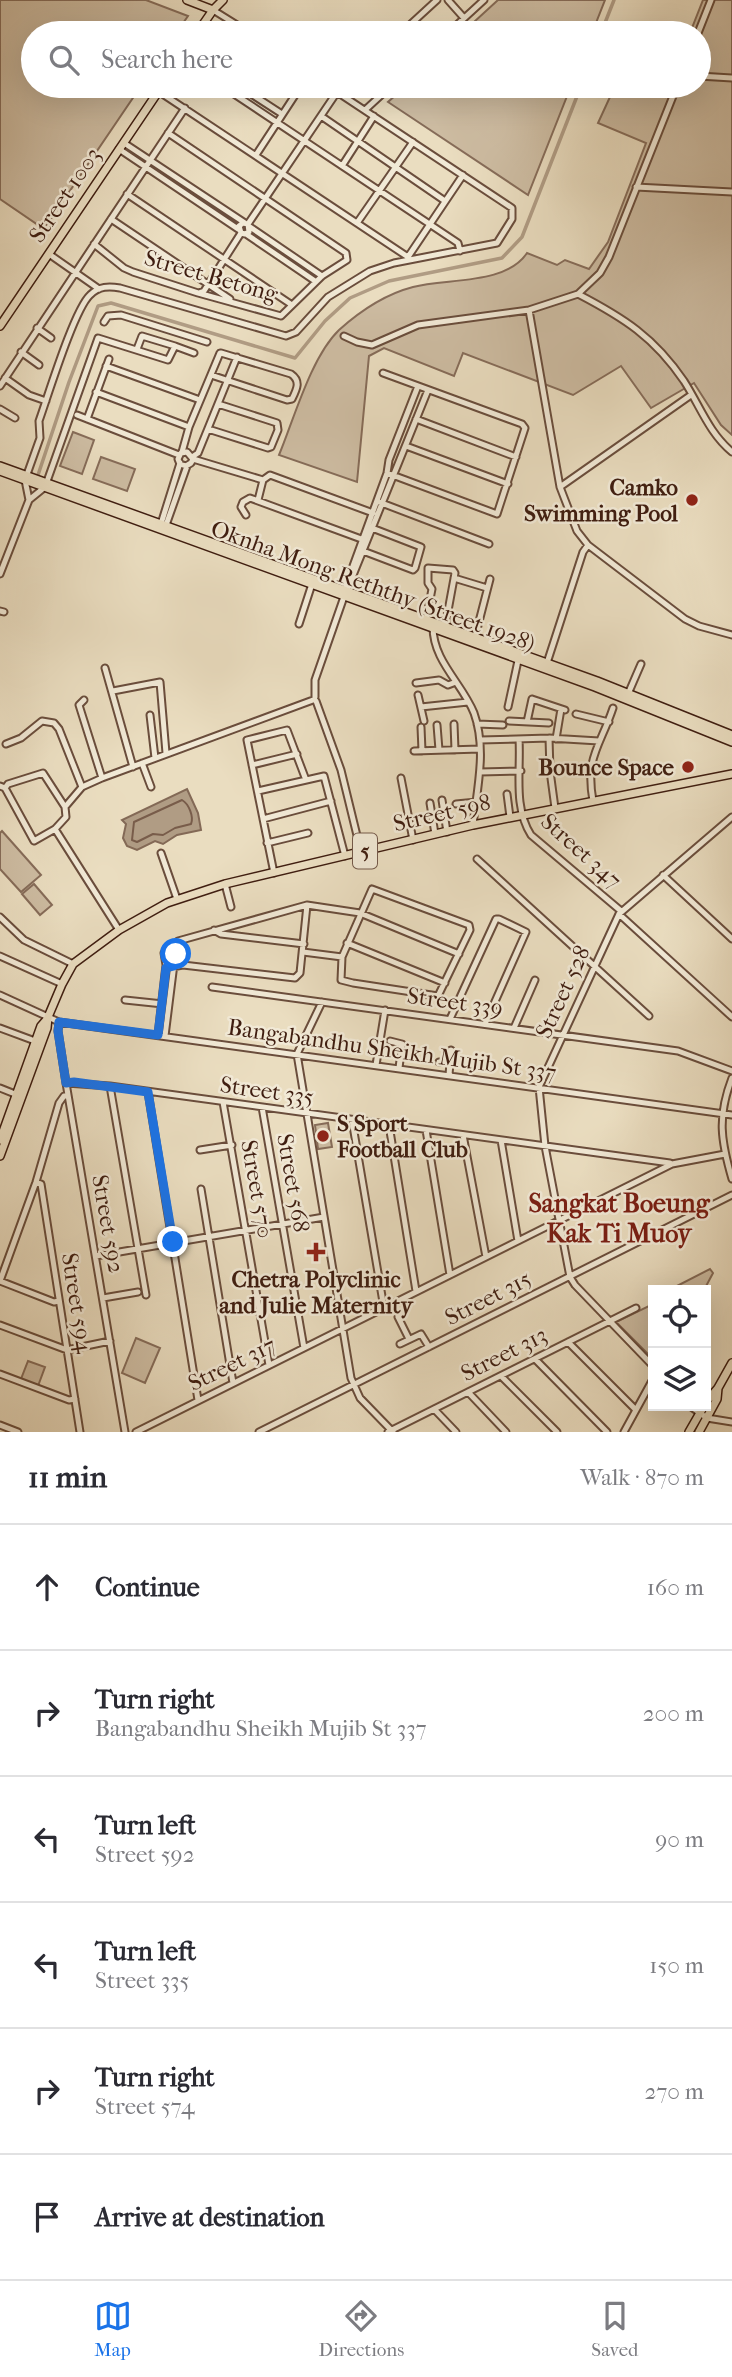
<!DOCTYPE html>
<html lang="en">
<head>
<meta charset="utf-8">
<style>
  :root { --surface:#fff; --page:#f7f7f7; --text:#2b2b33; --muted:#7c7c81; --line:#e1e1e2; --accent:#1a73e8 }
  body { margin:0; font-family:"IM FELL French Canon",serif; background:var(--page); color:var(--text) }
  .controls { position:absolute; right:21px; bottom:21px; display:grid; overflow:hidden; border-radius:0px; box-shadow:0 7px 28px #0002 }
  .controls button { width:63px; height:63px; display:grid; place-items:center; padding:0; border:0; border-bottom:2px solid var(--line); background:var(--surface); color:var(--text); font:35px sans-serif }
  .stop { position:absolute; width:21px; height:21px; margin:-16px; border:5px solid #1a73e8; border-radius:50%; background:#fff }
  .stop.end { background:#1a73e8; border-color:#fff; box-shadow:0 2px 7px #0008 }
  .list { margin:0; padding:0; list-style:none }
  h2 { display:flex; justify-content:space-between; align-items:center; height:91px; margin:0; padding:0 28px; font-size:30px }
  h2 small { font-size:23px; font-weight:400; color:var(--muted) }
  .list li { display:grid; grid-template-columns:46px 1fr auto; gap:21px; align-items:center; box-sizing:border-box; height:126px; padding:0 28px; border-top:2px solid var(--line) }
  .list b { display:block; font-size:26px; white-space:nowrap }
  .list p { margin:0; font-size:23px; white-space:nowrap; color:var(--muted) }
  .list em { font-size:23px; font-style:normal; color:var(--muted) }
  .icon { flex:none; width:38px; height:38px; fill:none; stroke:currentColor; stroke-width:2; stroke-linecap:round; stroke-linejoin:round }
  .map { position:relative; flex:none; width:732px; height:1432px; overflow:hidden }
  .search { position:absolute; background:var(--surface); box-shadow:0 7px 28px #0002; left:21px; right:21px; top:21px; height:77px; display:flex; align-items:center; gap:18px; box-sizing:border-box; padding:0 24px; border-radius:38px; color:var(--muted); font-size:26px }
  .sheet { height:847px; background:var(--surface) }
  nav { display:flex; justify-content:space-around; align-items:center; box-sizing:border-box; height:98px; border-top:2px solid var(--line); background:var(--surface); font-size:19px; color:var(--muted) }
  nav a { display:grid; justify-items:center; gap:4px }
  nav .on { color:var(--accent) }
  .map>svg:first-child { display:block }
</style>
</head>
<body>
<div class="map">
<svg width="732" height="1432" viewBox="0 0 732 1432">
  <rect width="100%" height="100%" fill="#eaddc0"/>
  <filter id="stains"><feTurbulence type="fractalNoise" baseFrequency=".00286" numOctaves="4"/><feColorMatrix values="0 0 0 0 .2 0 0 0 0 .09 0 0 0 0 .02 0 0 0 .5 -.17"/></filter>
  <radialGradient id="worn" r=".72"><stop offset=".6" stop-color="#630" stop-opacity="0"/><stop offset="1" stop-color="#630" stop-opacity=".3"/></radialGradient>
  <path fill="#cdbca2" stroke="#866c59" stroke-width="2" d="M0,0H146L188,16L176,33H33V86H141L44,229L0,199Z
    M498,0H605L592,33H462Z
    M703,0H732V435L721,425L694,383L651,408L621,366L573,395L463,353L454,376L384,348L369,356L357,482L279,455C294,419 311,357 339,330C359,312 386,294 413,287C447,278 506,285 527,253L557,265L565,260L589,269L608,242L646,143L598,123L615,86H637L665,97L669,86H699V33H690Z
    M406,86H571L528,195L388,102Z
    M73,432L94,440L82,474L60,466Z
    M101,457L135,469L127,491L93,479Z
    M2,831L41,875L21,892L0,869V833Z
    M34,884L52,905L40,915L22,894Z
    M328,1123L332,1147L318,1149L315,1125Z
    M710,1269L713,1273L704,1290H674L673,1288Z
    M653,1304V1359L616,1322Z
    M136,1338L160,1348L145,1383L122,1373Z
    M28,1361L45,1367L38,1386L21,1379Z"/>
  <path fill="#b09c84" stroke="#836956" stroke-width="2" d="M187,789L198,813L201,830L177,835L163,844L155,841L137,850L127,846L123,838L126,824L122,820Z"/>
  <g fill="none" stroke-linecap="round" stroke-linejoin="round">
    <path stroke="#785c4a" stroke-width="2" d="M182,800C189,804 194,817 191,824L175,828L163,835L153,834L137,842L132,840L134,822Z"/>
    <path stroke="#b09c84" stroke-width="3.5" d="M601,33L614,0
      M37,478L69,382L98,306L111,303L295,358L325,321L350,298L389,281L502,258L522,237L581,86"/>
    <g stroke="#6a4d3c" stroke-width="9">
      <path id="minor" d="M448,0L464,18
        M213,10L250,33
        M401,33L437,0
        M448,33L484,0
        M698,33L711,0
        M699,76L732,78
        M222,86L458,243L460,251
        M239,86L282,114
        M158,91L408,257L409,260
        M365,110L391,86
        M321,116L445,201
        M124,143L245,223
        M119,149L238,229
        M256,155L301,86
        M342,166L374,116
        M636,187L732,192
        M127,194L292,305
        M111,219L230,299
        M357,223L413,142
        M248,224L249,232L245,234L241,233L239,226L243,223L248,224L337,92L344,86
        M250,227L322,276
        M246,234L315,281
        M94,244L124,268L133,272L198,293L281,316L322,276L347,260L346,253L168,133
        M49,254L99,289
        M408,257L463,175
        M199,293L204,291L241,233
        M578,294L600,273L609,257L677,86
        M529,310L560,487L577,531L588,545L685,619L699,626L732,635
        M104,322L108,316L121,315L207,342
        M37,328L51,338
        M344,336L357,342L372,345L418,325L529,310L578,294C624,318 654,337 684,381C700,406 709,433 732,452
        M175,346L194,353
        M21,352L39,365
        M106,366L200,400
        M383,373L522,424L525,428L497,514L387,473
        M5,378L29,395L46,401
        M0,386L185,108
        M96,392L189,427
        M0,409L15,418
        M77,415L179,455
        M87,419L109,359
        M416,419L516,457
        M208,429L268,448L271,447L278,430L277,423L218,404
        M406,446L508,484
        M182,452L189,427L220,353H221L291,374C301,381 297,389 292,399L287,400L211,375
        M192,457L198,453L237,357
        M193,459L191,463L186,466L180,464L178,459L181,453L187,452L193,459L263,480
        M560,487L691,395
        M29,500L25,480L40,438L39,421C48,396 74,310 90,295C99,286 109,286 120,288L286,336L296,332L328,297L370,271L394,263L497,243L512,219V208L328,86
        M258,500L263,480L270,475L373,513
        M379,502L489,544
        M246,515L241,507L243,502L250,498L364,540
        M160,527L180,463
        M165,528L187,466
        M363,551L413,570L415,568L421,547L372,528
        M0,574L29,500L45,487L98,338L168,360L175,346L142,336L137,349
        M454,578L487,588
        M347,590L428,390
        M0,611L4,612
        M426,620L432,589L428,583V568L453,570L455,573L445,627
        M299,624L312,584
        M433,627C433,661 462,683 474,713C487,749 477,789 473,825
        M475,637L490,579
        M546,666L583,552L588,545
        M105,668L133,767
        M416,683L439,680L448,685L456,682
        M113,691L160,682L166,753
        M628,694L641,664
        M418,695L424,721
        M315,697V680L346,591V585L387,473L389,460L418,386
        M84,700L79,705L102,778
        M316,701L341,770L361,852
        M421,707L468,702
        M508,707L519,656
        M576,714L609,722
        M150,715L155,758
        M509,721L549,723
        M527,722L532,699L565,710
        M454,724L455,750
        M477,724L503,725
        M437,725L439,750
        M421,727L422,751
        M549,738L550,771L555,808
        M519,739C521,770 513,807 531,835L621,911
        M556,739L561,709
        M480,740L549,738L599,741
        M6,744L21,738L42,721L54,723L59,729L82,787
        M414,751L480,749
        M142,763L151,787
        M252,765L297,754
        M578,767L590,766
        M480,772L521,771
        M401,778L413,840
        M0,786L5,788L34,841L55,829L66,817L65,807L43,773L8,784L5,788
        M258,791L324,776L345,856
        M507,794L510,817
        M442,800L447,832
        M593,801C585,757 600,747 613,708
        M430,803L435,834
        M456,804L477,802
        M65,807L82,787L102,778L313,700
        M263,819L331,801
        M55,829L119,930
        M267,843L308,833
        M161,853L177,899
        M477,859L649,1016
        M274,873L247,740L287,730L306,780
        M663,875L732,939
        M225,884L231,907
        M372,889L469,925L470,930L438,996L353,983L341,980L342,957Z
        M619,914L732,1017
        M0,917L24,940L73,964
        M214,930L221,934L304,944
        M347,943L445,983
        M174,949L178,941L307,905L360,913L459,954
        M303,952L342,957
        M0,956L62,984
        M166,968L183,965L295,978L300,973L307,905
        M212,987L678,1051L732,1071
        M0,995L59,1022L732,1115
        M125,1000L163,1004
        M322,1002L297,1054L351,1378L360,1398L393,1432
        M450,1019L496,919H499L526,932L485,1024
        M59,1022L58,1031L66,1083L125,1432
        M0,1028L35,1041
        M514,1028L535,980
        M158,1035L166,965L164,953L167,948L174,949L176,952L175,958L171,960L166,959
        M165,1036L174,964
        M390,1041L402,1044L399,1068
        M439,1062L450,1063
        M376,1065L385,1010
        M449,1075L451,1050
        M732,1078C717,1117 721,1141 732,1179
        M66,1083L110,1086L670,1163
        M110,1086L146,1295
        M0,1088L20,1096
        M148,1092L198,1400
        M223,1102L269,1365
        M262,1107L304,1348
        M352,1120L384,1308
        M389,1125L416,1291
        M426,1130L450,1275
        M463,1135L486,1257
        M501,1140L518,1241
        M200,1150L232,1145
        M36,1182L41,1184L80,1432
        M201,1189L233,1383
        M96,1256L324,1217
        M0,1281L36,1182L59,1103L64,1096H68
        M0,1281L54,1302L59,1301
        M103,1298L138,1292
        M398,1317L409,1339
        M0,1325L67,1350L110,1341
        M568,1342L636,1410
        M400,1344L421,1334L429,1347
        M535,1359L607,1432
        M653,1366L575,1285L570,1277L545,1146L539,1087L619,914L732,817
        M0,1374L69,1400L75,1399
        M501,1376L557,1432
        M468,1392L506,1432
        M690,1406L707,1418L732,1422
        M434,1409L456,1432
        M0,1425L18,1432
        M136,1432L672,1164L725,1154
        M259,1432L732,1195
        M388,1432L636,1308
        M624,1432L653,1379"/>
    </g>
    <g stroke="#3f1d10" stroke-width="10">
      <path id="major" d="M187,0L213,10
        M197,33L213,10L223,0
        M0,326L162,86
        M0,466L597,681L732,735
        M0,471L595,687L732,742
        M0,1140L41,1026L48,1018
        M0,1156L47,1028L48,1017L62,984L73,964L119,930L167,903L225,884L473,825L732,774
        M706,1402L718,1388L732,1363
        M689,1432L704,1406
        M699,1432L717,1399L718,1388"/>
    </g>
    <use href="#minor" stroke="#f1e9d6" stroke-width="5"/>
    <use href="#major" stroke="#eaddc0" stroke-width="7"/>
  </g>
  <g fill="none" stroke-linecap="round" stroke-linejoin="round">
    <path stroke="#1a73e8" stroke-width="9" d="M173,1242L148,1092L74,1082L66,1083L58,1031L59,1022L158,1035L166,968L174,966L176,954"/>
  </g>
  <g fill="#8f2418" stroke="#f1e9d6" stroke-width="2.5">
    <circle cx="692" cy="500" r="7"/>
    <circle cx="688" cy="767" r="7"/>
    <circle cx="323" cy="1136" r="7"/>
    <path d="M312.5 1241.5h7v7h7v7h-7v7h-7v-7h-7v-7h7z"/>
  </g>
  <g text-anchor="middle" dominant-baseline="central" stroke-width="5" stroke-linejoin="round" paint-order="stroke">
    <rect fill="#f1e9d6" stroke="#745a4b" stroke-width="2" x="353" y="833.5" width="24" height="35" rx="5"/>
    <g font-size="21" font-weight="bold" fill="#3f1d10">
      <text x="365" y="851">5</text>
    </g>
    <g font-size="23" fill="#3f1d10" stroke="#f1e9d6">
      <text transform="translate(65 195) rotate(-56)">Street 1003</text>
      <text transform="translate(211 276) rotate(16)">Street Betong</text>
      <text transform="translate(373 586) rotate(20)">Oknha Mong Reththy (Street 1928)</text>
      <text transform="translate(442 813) rotate(-13)">Street 598</text>
      <text transform="translate(581 851) rotate(42)">Street 347</text>
      <text transform="translate(563 992) rotate(-65)">Street 528</text>
      <text transform="translate(455 1002) rotate(8)">Street 339</text>
      <text transform="translate(392 1050) rotate(8)">Bangabandhu Sheikh Mujib St 337</text>
      <text transform="translate(267 1091) rotate(8)">Street 335</text>
      <text transform="translate(293 1183) rotate(80)">Street 568</text>
      <text transform="translate(257 1189) rotate(80)">Street 570</text>
      <text transform="translate(108 1224) rotate(80)">Street 592</text>
      <text transform="translate(488 1298) rotate(-27)">Street 315</text>
      <text transform="translate(77 1303) rotate(81)">Street 594</text>
      <text transform="translate(504 1354) rotate(-27)">Street 313</text>
      <text transform="translate(232 1364) rotate(-26)">Street 317</text>
    </g>
    <g font-size="23" font-weight="bold" fill="#3f1d10" stroke="#f1e9d6" text-anchor="end">
      <text x="678" y="487">Camko<tspan x="678" dy="26">Swimming Pool</tspan></text>
      <text x="674" y="767">Bounce Space</text>
      <text x="337" y="1123" text-anchor="start">S Sport<tspan x="337" dy="26">Football Club</tspan></text>
      <text x="316" y="1279" text-anchor="middle">Chetra Polyclinic<tspan x="316" dy="26">and Julie Maternity</tspan></text>
    </g>
    <g font-size="26" font-weight="bold" fill="#7a1f14" stroke="#f1e9d6">
      <text x="619" y="1203">Sangkat Boeung<tspan x="619" dy="30">Kak Ti Muoy</tspan></text>
    </g>
  </g>
  <rect width="100%" height="100%" filter="url(#stains)"/>
  <rect width="100%" height="100%" fill="url(#worn)"/>
</svg>
<div class="controls">
<button><svg class="icon" aria-label="locate" viewBox="0 0 24 24"><circle cx="12" cy="12" r="6"/><path d="M12 2v4M12 18v4M2 12h4M18 12h4"/></svg></button>
<button><svg class="icon" aria-label="layers" viewBox="0 0 24 24"><path d="M12 4l9 5-9 5-9-5zM3 14l9 5 9-5"/></svg></button>
</div>
<div class="stop" style="left:176px;top:954px"></div>
<div class="stop end" style="left:173px;top:1242px"></div>
<div class="search"><svg class="icon" aria-label="search" viewBox="0 0 24 24"><circle cx="10" cy="10" r="6"/><path d="M15 15l6 6"/></svg>Search here</div>
</div>
<section class="sheet">
<h2>11 min<small>Walk · 870 m</small></h2>
<ul class="list">
<li><svg class="icon" aria-label="ahead" viewBox="0 0 24 24"><path d="M12 20V5M6 11l6-6 6 6"/></svg><div><b>Continue</b></div><em>160 m</em></li>
<li><svg class="icon" aria-label="right" viewBox="0 0 24 24"><path d="M7 20v-9h11M14 6l5 5-5 5"/></svg><div><b>Turn right</b><p>Bangabandhu Sheikh Mujib St 337</p></div><em>200 m</em></li>
<li><svg class="icon" aria-label="left" viewBox="0 0 24 24"><path d="M17 20v-9H6M10 6l-5 5 5 5"/></svg><div><b>Turn left</b><p>Street 592</p></div><em>90 m</em></li>
<li><svg class="icon" aria-label="left" viewBox="0 0 24 24"><path d="M17 20v-9H6M10 6l-5 5 5 5"/></svg><div><b>Turn left</b><p>Street 335</p></div><em>150 m</em></li>
<li><svg class="icon" aria-label="right" viewBox="0 0 24 24"><path d="M7 20v-9h11M14 6l5 5-5 5"/></svg><div><b>Turn right</b><p>Street 574</p></div><em>270 m</em></li>
<li><svg class="icon" aria-label="arrive" viewBox="0 0 24 24"><path d="M6 21V4h12l-3 4 3 4H6"/></svg><div><b>Arrive at destination</b></div></li>
</ul>
</section>
<nav>
<a class="on"><svg class="icon" aria-label="map" viewBox="0 0 24 24"><path d="M3 6l6-2 6 2 6-2v14l-6 2-6-2-6 2zM9 4v14M15 6v14"/></svg>Map</a>
<a><svg class="icon" aria-label="directions" viewBox="0 0 24 24"><path d="M12 3l9 9-9 9-9-9zM9 14v-3h6M13 9l2 2-2 2"/></svg>Directions</a>
<a><svg class="icon" aria-label="saved" viewBox="0 0 24 24"><path d="M7 4h10v16l-5-4-5 4z"/></svg>Saved</a>
</nav>
</body>
</html>
